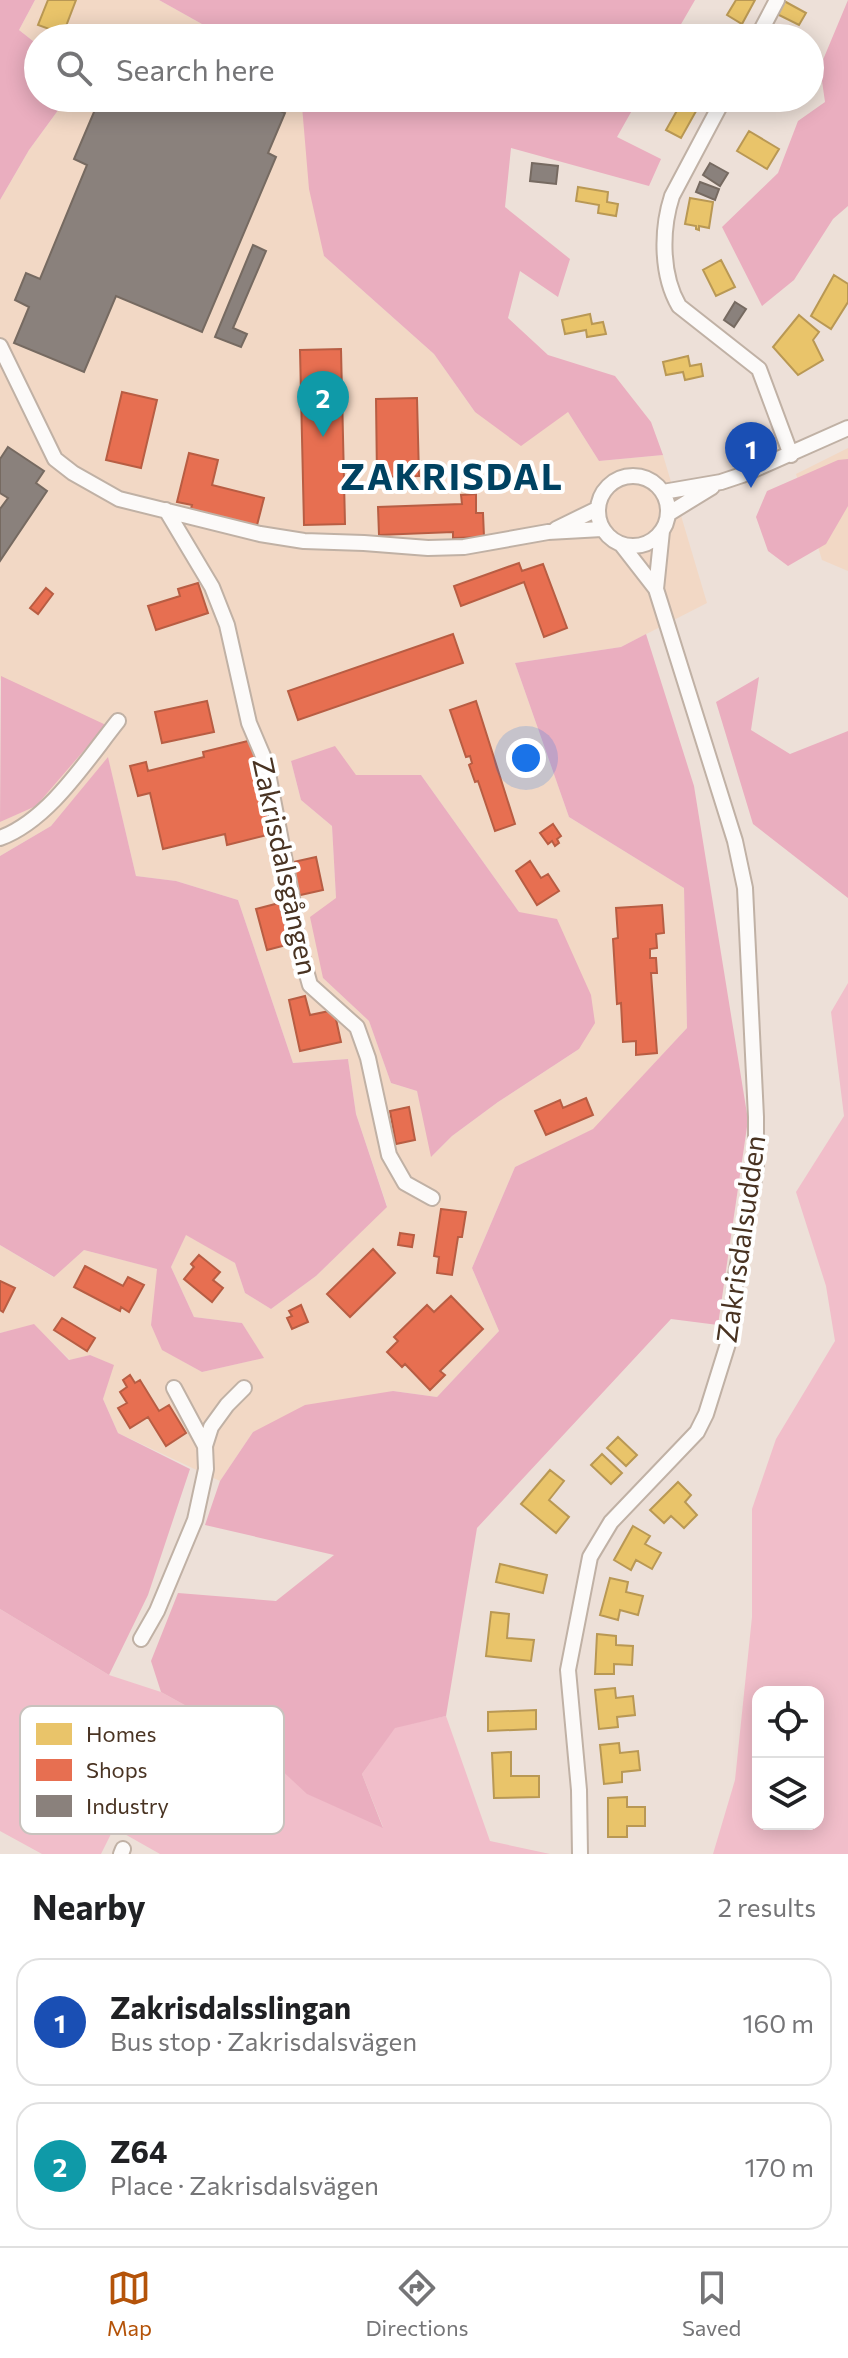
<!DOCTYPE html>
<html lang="en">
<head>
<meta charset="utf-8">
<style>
  :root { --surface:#fff; --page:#f6f6f6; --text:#202124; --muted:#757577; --line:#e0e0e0; --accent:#b45309 }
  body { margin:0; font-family:Commissioner,sans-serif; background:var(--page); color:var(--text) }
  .controls { position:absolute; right:24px; bottom:24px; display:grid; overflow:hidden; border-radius:16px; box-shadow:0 4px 20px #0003 }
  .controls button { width:72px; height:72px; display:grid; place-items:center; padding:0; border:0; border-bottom:2px solid var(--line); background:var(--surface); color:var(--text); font:40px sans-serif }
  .you { position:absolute; left:526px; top:758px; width:28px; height:28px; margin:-20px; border:6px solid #fff; border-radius:50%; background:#1a73e8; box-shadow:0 0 0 12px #1a73e833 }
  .badge { display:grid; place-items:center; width:52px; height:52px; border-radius:50%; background:var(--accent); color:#fff; font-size:26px; font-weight:700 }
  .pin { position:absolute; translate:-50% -66px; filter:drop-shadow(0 2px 4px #0008) }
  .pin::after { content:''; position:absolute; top:42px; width:28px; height:24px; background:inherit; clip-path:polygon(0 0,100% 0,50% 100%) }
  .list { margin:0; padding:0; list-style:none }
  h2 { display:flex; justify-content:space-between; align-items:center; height:104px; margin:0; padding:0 32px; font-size:34px }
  h2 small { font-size:26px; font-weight:400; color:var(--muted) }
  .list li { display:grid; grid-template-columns:52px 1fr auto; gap:24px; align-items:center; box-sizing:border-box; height:128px; margin:0 16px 16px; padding:0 16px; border:2px solid var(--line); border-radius:24px }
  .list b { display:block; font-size:30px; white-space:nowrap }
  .list p { margin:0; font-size:26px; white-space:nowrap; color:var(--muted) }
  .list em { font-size:26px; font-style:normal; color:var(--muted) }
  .icon { flex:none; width:44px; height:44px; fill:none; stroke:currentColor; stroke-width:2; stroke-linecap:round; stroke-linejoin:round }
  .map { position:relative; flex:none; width:848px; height:1854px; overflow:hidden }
  .search { position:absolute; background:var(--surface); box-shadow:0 4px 20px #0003; left:24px; right:24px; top:24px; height:88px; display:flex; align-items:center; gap:20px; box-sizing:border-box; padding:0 28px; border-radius:44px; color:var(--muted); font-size:30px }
  .sheet { height:392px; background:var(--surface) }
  nav { display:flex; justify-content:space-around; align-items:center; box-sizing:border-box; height:112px; border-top:2px solid var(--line); background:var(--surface); font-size:22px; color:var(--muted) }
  nav a { display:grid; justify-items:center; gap:4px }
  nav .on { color:var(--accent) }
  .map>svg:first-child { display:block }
</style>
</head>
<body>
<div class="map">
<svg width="848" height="1854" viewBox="0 0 848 1854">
  <rect width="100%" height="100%" fill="#ede0d8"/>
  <path fill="#f2d8c5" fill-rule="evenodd" d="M35,0H159L227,38H38V45L19,30Z
    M67,98H294L302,106L324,256L434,354L475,412H568L599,461L663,455L707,603L621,647L515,663L569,817L684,888L687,1028L594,1129L515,1167L472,1268L499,1331L437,1397L393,1391L253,1432L220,1481L118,1433L103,1399L113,1365L90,1355L70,1360L34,1325L0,1333V1245L53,1277L84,1250L158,1269L151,1325L163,1350L202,1372L263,1358L242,1323L194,1317L171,1267L186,1234L235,1263L245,1293L271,1309L316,1276L387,1206L356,1114L348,1059L293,1063L238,900L176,881L136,876L108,758L51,826L0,856V822L36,805L0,678V200L29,150ZM291,761L356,775H421L519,912L579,1049L498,1102L452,1136L432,1156L417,1091L391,1083L369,1021L323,978L336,898L332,826L301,800Z
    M848,448V571L822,560L796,474Z"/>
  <path fill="#f1beca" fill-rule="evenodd" d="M848,983V1854H713L735,1780L752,1617V1509L776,1439L835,1341L826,1286L796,1192L844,1116L831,1012ZM758,1692H818V1824H758Z
    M0,1609L109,1675L161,1692L250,1741L308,1794L383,1827L362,1774L395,1727L446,1716L490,1841L550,1854H160L114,1828L101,1854H42L0,1831Z"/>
  <path fill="#eaaebf" d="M0,0H35L19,30L38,45V98H67L29,150L0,200Z
    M159,0H695L673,38H227Z
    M848,0V206L833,219L794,280L762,306L722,227L778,173L798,121L825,102L820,67Z
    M294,98H639L617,137L661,159L649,186L511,148L505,207L570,259L558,297L520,271L508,318L548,355L615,376L651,422L663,455L599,461L568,412L521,446L475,412L434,354L324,256L309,189L302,106Z
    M848,459V506L826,544L788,566L768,551L756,517L767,491L838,460Z
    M646,634L694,786L748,1120L718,1325L671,1319L477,1528L446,1716L395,1728L362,1774L383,1828L307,1794L250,1741L161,1692L151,1661L178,1593L276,1601L334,1555L205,1525L220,1481L253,1432L305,1405L393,1391L437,1397L499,1331L472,1268L515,1167L593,1129L687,1028L684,888L569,817L515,663L621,647Z
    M1,676L106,725L36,806L0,822Z
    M759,677L751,730L790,754L848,731V898L753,824L716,702Z
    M335,746L356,775H421L519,912L557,919L591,995L595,1023L579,1049L498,1102L452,1136L431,1157L417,1091L391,1083L369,1021L323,978L310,917L336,898L332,826L301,800L291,761Z
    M108,757L136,876L176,881L238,900L293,1063L348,1059L356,1114L387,1207L316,1276L271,1309L245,1293L235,1263L186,1235L171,1267L194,1317L242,1323L264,1358L202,1372L162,1350L151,1325L157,1269L84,1250L54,1277L0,1245V856L51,826Z
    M34,1324L69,1360L90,1355L114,1365L103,1399L118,1433L190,1469L148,1595L109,1675L0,1609V1333Z"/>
  <path fill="#e9c46a" stroke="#b99854" stroke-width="2" d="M48,0H76L63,34L38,25Z
    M736,0H755L742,24L727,15Z
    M784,1L806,13L799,25L777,14Z
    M684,98L700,104L681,138L666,130Z
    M749,131L779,149L767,169L737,151Z
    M578,187L608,192L607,202L618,204L616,216L598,213L599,205L576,201Z
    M690,198L713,202L709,228L699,226V230L696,229V226L685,224Z
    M721,260L735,287L716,296L703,270Z
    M834,275L848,284V302L831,329L811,316Z
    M590,314L592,324L603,322L606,334L587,337L586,330L565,334L562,320Z
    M799,315L819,332L813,340L823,360L798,375L773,347Z
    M688,356L690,366L701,364L703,376L685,380L683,372L666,375L663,362Z
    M618,1437L637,1455L626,1466L607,1448Z
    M602,1454L622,1473L611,1484L591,1465Z
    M550,1470L564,1481L549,1500L569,1517L556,1533L521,1504Z
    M678,1482L691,1495L685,1502L697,1515L684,1528L671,1516L664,1523L650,1510Z
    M633,1526L650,1536L645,1544L661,1553L652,1569L636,1560L631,1570L614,1560Z
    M500,1564L547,1575L543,1593L496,1582Z
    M610,1578L628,1582L626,1592L643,1596L638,1615L620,1610L618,1620L600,1615Z
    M491,1612L509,1614L507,1638L534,1640L531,1661L486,1656Z
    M597,1634L616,1636V1645L633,1646L632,1665L614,1664V1674H595Z
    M615,1688L616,1698L633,1696L635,1715L617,1717L618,1727L599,1729L595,1690Z
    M536,1710V1729L488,1731V1712Z
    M619,1743L620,1753L638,1751L640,1770L622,1772V1782L604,1784L600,1745Z
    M511,1752V1776H539V1797L494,1798L492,1753Z
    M627,1797V1807H645V1826H627V1837H608V1798Z"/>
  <path fill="#e76f51" stroke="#b85d43" stroke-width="2" d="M341,349L345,524L304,525L300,350Z
    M122,392L157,400L141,468L106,460Z
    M417,398L419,476L377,477L376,399Z
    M189,453L218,460L212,485L264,498L256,529L190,512L192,505L177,502Z
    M476,494V513H483L484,537L453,538V532L379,535L378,507L462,504L461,495Z
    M519,563L522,571L543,564L567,628L544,637L524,582L461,606L454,586Z
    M198,583L208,613L156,630L148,606L180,596L178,589Z
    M46,588L53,594L38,614L30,608Z
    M453,634L463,663L298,720L288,691Z
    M207,701L214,732L162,743L155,712Z
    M476,701L515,824L495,831L478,781L475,782L469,765L472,763L470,756L466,757L450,710Z
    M252,740L275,833L227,845L225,834L163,849L150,793L138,796L130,766L146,762L148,771L204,757L203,752Z
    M553,824L561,836L557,839L559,843L555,846L552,841L548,844L540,833Z
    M316,857L323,890L296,896L289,863Z
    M530,861L541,878L548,874L559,891L537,905L516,871Z
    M279,903L290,944L267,950L256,909Z
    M662,905L664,933L656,934L657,948L650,949V958H656L657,973H651L657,1053L636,1055V1041L623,1042L621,1003L617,1004L613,939L618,938L616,908Z
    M305,996L310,1015L334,1010L341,1042L300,1051L289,1000Z
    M586,1098L593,1115L546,1135L535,1111L560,1100L563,1108Z
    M409,1107L415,1140L396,1144L390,1111Z
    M441,1209L466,1212L462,1237H458L452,1275L437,1273L439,1257L434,1256Z
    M400,1233L414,1235L412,1247L398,1245Z
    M373,1249L395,1273L350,1317L327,1294Z
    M199,1255L220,1272L213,1280L223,1288L212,1302L184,1279L194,1267L191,1264Z
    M85,1266L123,1286L128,1277L144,1285L129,1312L121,1307L120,1311L74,1287Z
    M0,1281L15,1288L3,1312L0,1310Z
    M451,1296L483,1329L440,1371L445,1375L430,1390L405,1364L402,1367L387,1352L398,1341L394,1337L427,1305L434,1312Z
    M301,1305L308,1322L292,1329L287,1318L292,1316L289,1311Z
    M62,1318L95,1338L87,1351L54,1330Z
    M130,1375L135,1383L140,1380L159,1411L169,1405L186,1433L166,1446L148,1417L130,1428L118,1408L127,1403L120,1392L127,1387L123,1380Z"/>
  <path fill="#8a817c" stroke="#766a61" stroke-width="2" d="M100,98L114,101L116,98H130L155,108L159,98H249L285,113L268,153L276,157L202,332L116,296L84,372L14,343L29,307L15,300L26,273L40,279L87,165L74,159Z
    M532,163L558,166L556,184L530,181Z
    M710,163L728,173L720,186L703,175Z
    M700,182L719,189L715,200L696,192Z
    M253,245L266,251L233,328L247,334L241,347L215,337Z
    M735,302L746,309L734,327L724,320Z
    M8,447L44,471L36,483L47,491L0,561V509L8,498L0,493V459Z"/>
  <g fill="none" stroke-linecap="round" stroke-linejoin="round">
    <g stroke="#c0b1a5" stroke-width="18">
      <path id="street" d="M757,38L777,0
        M724,98L672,196C661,230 661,275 679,306L759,369L791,455
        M0,346L55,459L73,473L119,499L260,534L304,541L364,543L428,548L464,547L548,532L602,529
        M598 511a35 35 0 1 1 70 0a35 35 0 1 1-70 0Z
        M663,492L721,482L742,475L848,428
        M166,510L212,587L227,625L249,723L266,763L293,903L296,935L310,985L357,1027L368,1058L389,1155L405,1183L432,1198
        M668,514L712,487
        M556,529L597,509
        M656,589L662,531
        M0,838C49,820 86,761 118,721
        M174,1388L205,1446
        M141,1639L157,1611L195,1520L206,1469L205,1446L211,1427L227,1405L244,1388
        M121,1854L123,1849
        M580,1854L579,1790L568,1670L590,1557L611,1522L697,1432L706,1414L731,1334L736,1275L756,1168V1117L745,888L735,841L656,589L621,544"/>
    </g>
    <use href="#street" stroke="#fcfaf9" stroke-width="14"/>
  </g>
  <g text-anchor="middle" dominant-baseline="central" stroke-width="8" stroke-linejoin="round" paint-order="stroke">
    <g font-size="28" fill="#493322" stroke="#fff">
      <text transform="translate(286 866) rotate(78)">Zakrisdalsgången</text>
      <text transform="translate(740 1239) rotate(-82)">Zakrisdalsudden</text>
    </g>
    <g font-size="36" font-weight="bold" letter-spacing="2" fill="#004261" stroke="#fff">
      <text x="452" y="475">ZAKRISDAL</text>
    </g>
  </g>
  <rect x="20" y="1706" width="264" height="128" rx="12" fill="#fff" stroke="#c8c2bd" stroke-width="2"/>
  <rect x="36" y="1723" width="36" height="22" fill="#e9c46a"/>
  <rect x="36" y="1759" width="36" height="22" fill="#e76f51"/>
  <rect x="36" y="1795" width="36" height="22" fill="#8a817c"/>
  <g font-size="22" fill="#493322">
    <text x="86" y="1742">Homes</text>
    <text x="86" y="1778">Shops</text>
    <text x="86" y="1814">Industry</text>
  </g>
</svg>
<div class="controls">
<button><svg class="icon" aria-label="locate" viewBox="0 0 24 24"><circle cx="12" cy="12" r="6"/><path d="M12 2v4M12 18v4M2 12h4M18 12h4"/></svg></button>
<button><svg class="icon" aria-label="layers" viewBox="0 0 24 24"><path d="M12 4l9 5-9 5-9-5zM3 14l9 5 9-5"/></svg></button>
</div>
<div class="you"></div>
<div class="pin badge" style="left:751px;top:488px;background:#1a4fb4">1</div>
<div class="pin badge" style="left:323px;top:437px;background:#0f9aa8">2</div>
<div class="search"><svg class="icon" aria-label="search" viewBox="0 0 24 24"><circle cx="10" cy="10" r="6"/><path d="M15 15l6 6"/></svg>Search here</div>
</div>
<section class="sheet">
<h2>Nearby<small>2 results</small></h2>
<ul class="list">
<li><span class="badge" style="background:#1a4fb4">1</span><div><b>Zakrisdalsslingan</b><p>Bus stop · Zakrisdalsvägen</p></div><em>160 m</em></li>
<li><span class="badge" style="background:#0f9aa8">2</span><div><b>Z64</b><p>Place · Zakrisdalsvägen</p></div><em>170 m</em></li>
</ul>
</section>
<nav>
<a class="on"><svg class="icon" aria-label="map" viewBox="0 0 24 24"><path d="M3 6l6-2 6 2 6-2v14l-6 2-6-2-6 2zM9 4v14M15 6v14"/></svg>Map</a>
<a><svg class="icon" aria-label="directions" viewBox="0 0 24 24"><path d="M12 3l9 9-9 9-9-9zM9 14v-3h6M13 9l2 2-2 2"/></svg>Directions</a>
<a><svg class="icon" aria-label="saved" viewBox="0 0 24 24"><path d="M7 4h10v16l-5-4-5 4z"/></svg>Saved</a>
</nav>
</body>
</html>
